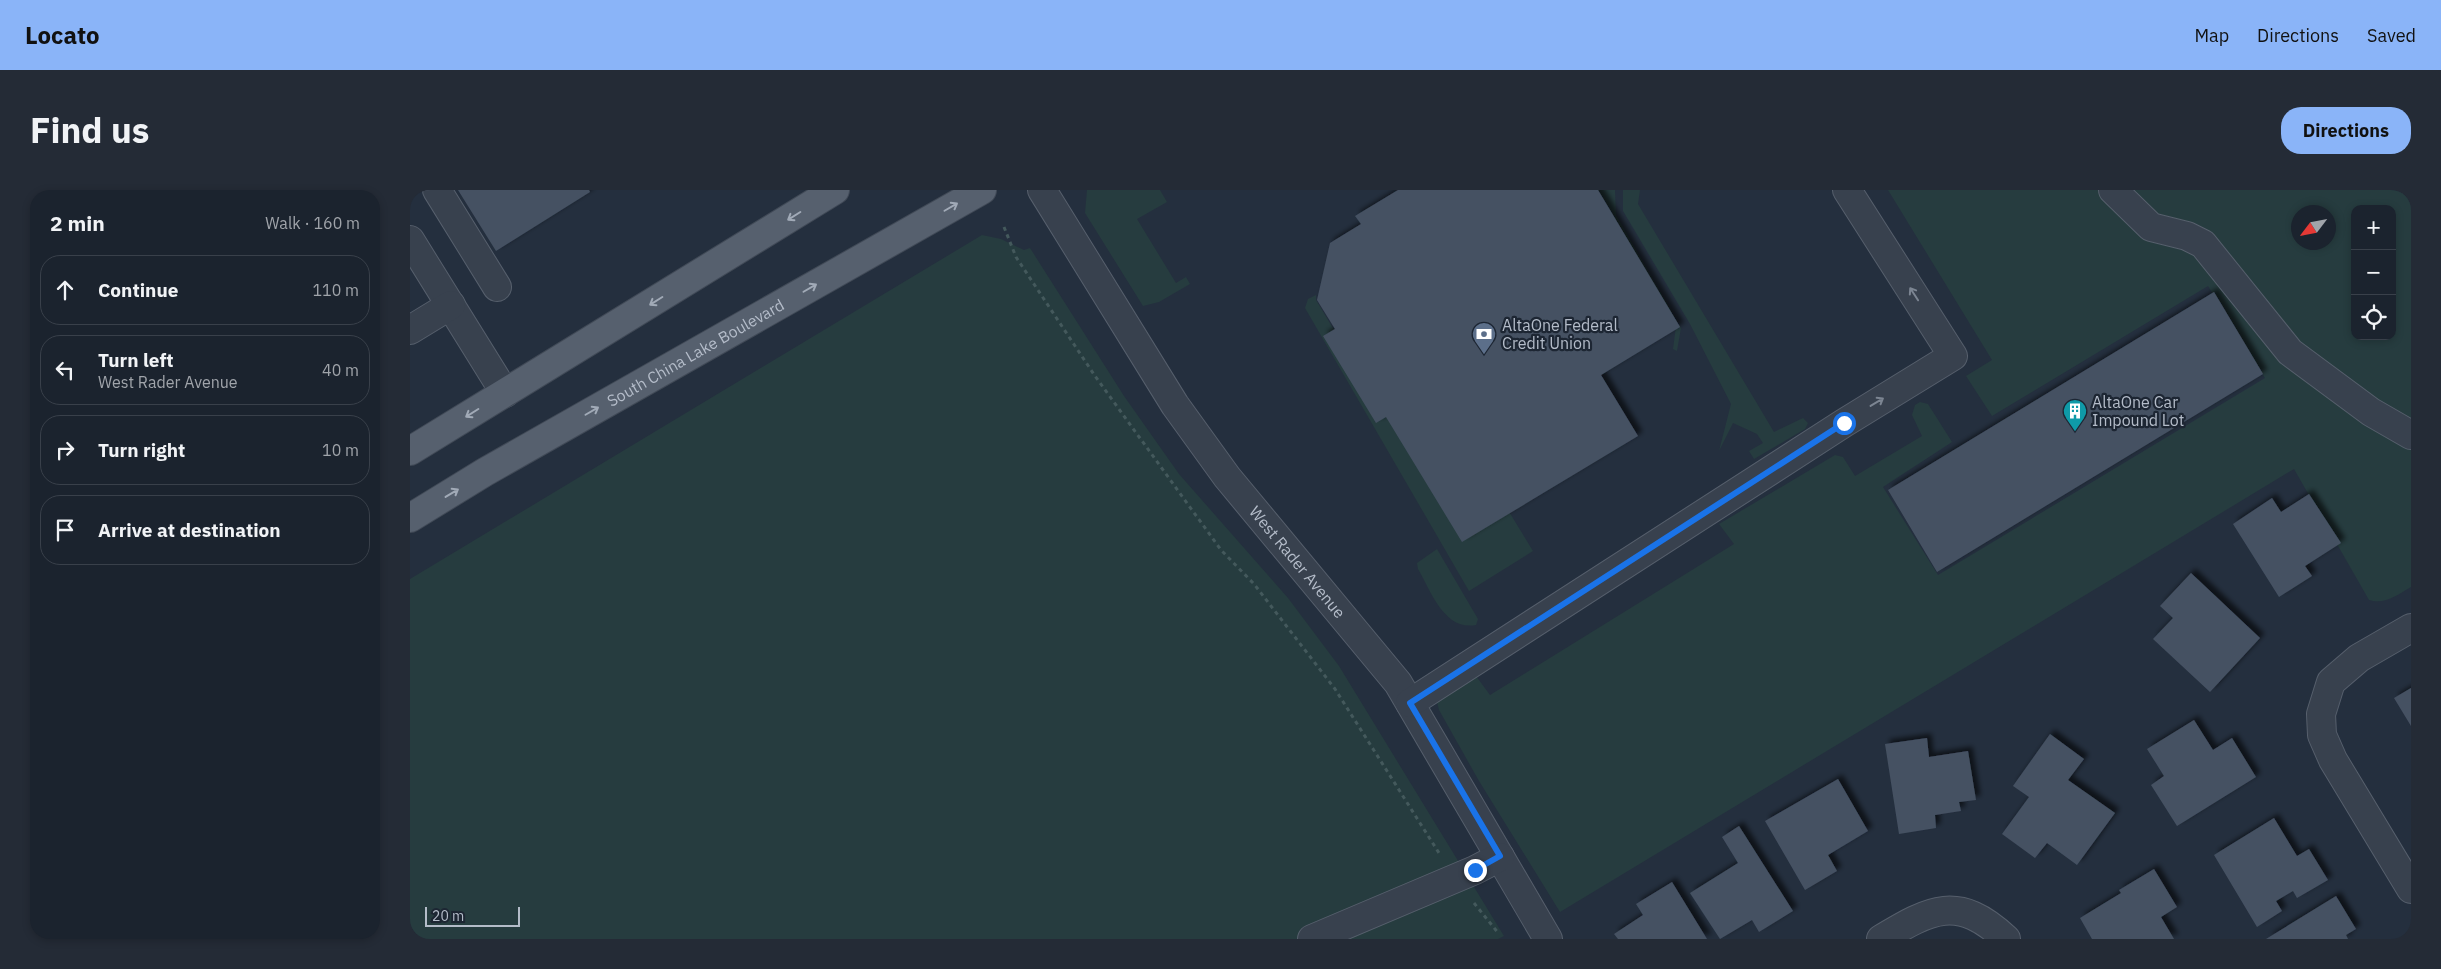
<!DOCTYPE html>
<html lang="en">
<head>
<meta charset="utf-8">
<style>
  :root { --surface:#1b232e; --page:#242b36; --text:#f1f3f6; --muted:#a0a4aa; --line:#39404a; --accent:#8ab4f8 }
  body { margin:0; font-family:"IBM Plex Sans",sans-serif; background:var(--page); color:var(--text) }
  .controls { position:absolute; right:15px; top:15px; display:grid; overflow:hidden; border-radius:10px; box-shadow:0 2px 8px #0003 }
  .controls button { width:45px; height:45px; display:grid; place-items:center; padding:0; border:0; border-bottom:1px solid var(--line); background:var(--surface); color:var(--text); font:25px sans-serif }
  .compass { position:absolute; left:1881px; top:15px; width:45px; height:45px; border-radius:50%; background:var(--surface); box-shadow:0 2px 8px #0003; rotate:238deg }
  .scale { position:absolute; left:15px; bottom:12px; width:95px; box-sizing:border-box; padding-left:5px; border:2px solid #b4bcc9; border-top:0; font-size:14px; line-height:18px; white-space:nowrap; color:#b4bcc9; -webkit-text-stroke:4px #1d2633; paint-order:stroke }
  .stop { position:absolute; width:15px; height:15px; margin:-11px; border:4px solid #1a73e8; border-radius:50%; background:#fff }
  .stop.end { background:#1a73e8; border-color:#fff; box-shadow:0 1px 5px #0008 }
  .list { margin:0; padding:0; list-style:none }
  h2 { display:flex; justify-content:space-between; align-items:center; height:65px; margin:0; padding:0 20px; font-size:21px }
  h2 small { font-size:16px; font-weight:400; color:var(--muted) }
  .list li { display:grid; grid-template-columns:32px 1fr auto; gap:15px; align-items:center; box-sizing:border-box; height:70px; margin:0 10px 10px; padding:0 10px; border:1px solid var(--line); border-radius:20px }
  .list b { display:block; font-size:19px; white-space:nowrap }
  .list p { margin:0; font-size:16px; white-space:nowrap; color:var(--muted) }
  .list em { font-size:16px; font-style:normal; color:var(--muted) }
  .icon { flex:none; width:28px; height:28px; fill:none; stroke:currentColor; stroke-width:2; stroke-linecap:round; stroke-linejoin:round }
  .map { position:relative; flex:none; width:2001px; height:749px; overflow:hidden; border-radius:20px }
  header { display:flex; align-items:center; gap:30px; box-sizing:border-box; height:70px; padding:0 25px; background:var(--accent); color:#111 }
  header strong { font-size:24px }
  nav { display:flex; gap:28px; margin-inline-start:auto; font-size:18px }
  .intro { display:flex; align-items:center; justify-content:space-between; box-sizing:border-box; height:120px; padding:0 30px }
  h1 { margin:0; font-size:35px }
  .button { padding:12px 22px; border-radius:20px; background:var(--accent); color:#111; font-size:18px; font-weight:700 }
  main { display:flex; gap:30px; padding:0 30px }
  aside { flex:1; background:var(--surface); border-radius:20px; box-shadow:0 2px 8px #0003 }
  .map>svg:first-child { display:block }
</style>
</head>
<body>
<header>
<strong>Locato</strong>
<nav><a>Map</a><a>Directions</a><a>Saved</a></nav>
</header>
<div class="intro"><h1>Find us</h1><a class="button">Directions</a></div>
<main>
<aside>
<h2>2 min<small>Walk · 160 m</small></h2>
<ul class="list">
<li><svg class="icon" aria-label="ahead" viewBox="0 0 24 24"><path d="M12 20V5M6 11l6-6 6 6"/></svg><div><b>Continue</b></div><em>110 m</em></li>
<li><svg class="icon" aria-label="left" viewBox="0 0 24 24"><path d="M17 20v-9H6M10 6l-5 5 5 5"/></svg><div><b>Turn left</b><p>West Rader Avenue</p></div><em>40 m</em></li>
<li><svg class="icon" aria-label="right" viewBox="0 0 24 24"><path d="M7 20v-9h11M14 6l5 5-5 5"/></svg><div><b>Turn right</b></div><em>10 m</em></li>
<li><svg class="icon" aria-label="arrive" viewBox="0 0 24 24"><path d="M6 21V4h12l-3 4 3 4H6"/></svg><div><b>Arrive at destination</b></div></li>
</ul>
</aside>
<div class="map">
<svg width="2001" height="749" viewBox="0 0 2001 749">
  <defs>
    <filter id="shadow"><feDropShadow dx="4.5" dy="-4.5" stdDeviation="2.5" flood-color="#0009"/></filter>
  </defs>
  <rect width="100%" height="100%" fill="#242f3e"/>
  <path fill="#263c3f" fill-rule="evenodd" d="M677,0H750L757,12L727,29L766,93L776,87L780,94L749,112L733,116L675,23Z
    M1187,0H1205L1206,25L1271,138L1267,161L1263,159L1266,136Z
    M1213,0H1230L1228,14L1364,242L1393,228L1398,233L1395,239L1344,269L1339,261L1353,253L1347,244L1323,233L1309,261L1321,214L1280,134L1213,21Z
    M1478,0H2001V397C1987,405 1975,415 1959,410L1884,279L1150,722L1069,591L1029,520L1027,512L1066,486L1080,505L1324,354L1309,334L1425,265L1433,267L1445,286L1512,246L1502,225L1505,215L1510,212L1518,214L1542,252L1473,297L1528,385L1855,188L1798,96L1582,226L1556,186L1582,170ZM1945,19H1982V146H1945ZM1888,22H1918V52H1888Z
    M572,45L591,49L614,60L620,58L714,206L769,284L878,408L929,476L1094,746L1088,749H0V389Z
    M906,105V110L924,140L915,145L979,222L1098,320L1123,361L1059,401L895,118L898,109Z
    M1027,359L1068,429L1066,435C1034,441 1021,401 1008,379L1007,373Z"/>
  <path fill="#455162" filter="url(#shadow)" d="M48,0H179L180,2L86,61Z
    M988,0H1188L1270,137L1191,185L1228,246L1052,352L976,227L966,233L913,146L925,139L907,110L920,53L951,34L945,26Z
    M1804,102L1853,184L1527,382L1478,300Z
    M1899,304L1931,353L1895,376L1902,386L1869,407L1823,334L1862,308L1871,322Z
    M1781,383L1850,448L1800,502L1743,449L1763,428L1750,416Z
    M2001,498V536L1984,508Z
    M1784,530L1803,560L1822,548L1846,587L1767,636L1741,595L1754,586L1737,559Z
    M1640,544L1674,569L1658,590L1705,623L1667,675L1637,653L1625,668L1592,644L1619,607L1603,596Z
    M1517,548L1519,567L1558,561L1566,610L1549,612L1551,621L1525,625L1526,638L1489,644L1475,554Z
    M1428,589L1458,641L1418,665L1427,681L1395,700L1355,631Z
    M1864,628L1887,666L1899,659L1918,690L1887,708L1883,701L1866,711L1872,721L1847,737L1804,665Z
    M1329,636L1383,721L1349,742L1342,730L1310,749L1280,703L1328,673L1312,647Z
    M1744,679L1767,717L1751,727L1764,749H1682L1670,728L1711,703L1709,700Z
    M1262,692L1297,749H1208L1204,744L1233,725L1226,714Z
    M1926,706L1946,739L1936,745L1938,749H1856Z"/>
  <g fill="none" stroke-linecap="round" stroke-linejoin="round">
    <g stroke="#565f6c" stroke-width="30">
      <g id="minor">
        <path d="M27,0L87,97"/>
        <path id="s1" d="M632,0L765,215L817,287L988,493L1138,749"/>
        <path d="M1703,0L1741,37L1777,46L1793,54L1880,162L1961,222L2001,245"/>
        <path d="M0,50L95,203"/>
        <path d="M0,140L41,115"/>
        <path d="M2001,438L1949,468L1921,492L1911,524L1912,545L1923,570L2001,699"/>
        <path d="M1000,513L1434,233L1543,166L1437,0"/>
        <path d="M902,749L1065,680L1090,667"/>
        <path d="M1471,749C1521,719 1548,704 1596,749"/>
      </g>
    </g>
    <g stroke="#414a57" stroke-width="30">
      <g id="major">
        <path d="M0,261L425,0"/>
        <path id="s2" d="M0,328L75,282L572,0"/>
      </g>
    </g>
    <path stroke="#44595c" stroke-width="3" stroke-dasharray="4 4" stroke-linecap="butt" d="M594,37L606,67L685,186L811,360L844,394L925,499L1029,663
      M1064,713L1089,744"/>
    <use href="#minor" stroke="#38414e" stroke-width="28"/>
    <use href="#major" stroke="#56606e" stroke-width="28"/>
  </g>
  <defs><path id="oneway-shaft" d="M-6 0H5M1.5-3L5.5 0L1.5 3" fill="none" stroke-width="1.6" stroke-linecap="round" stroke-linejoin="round" transform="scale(1.25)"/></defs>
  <g stroke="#a1aab7">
    <use href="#oneway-shaft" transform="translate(541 17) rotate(-30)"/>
    <use href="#oneway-shaft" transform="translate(384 26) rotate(148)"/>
    <use href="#oneway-shaft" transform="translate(400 98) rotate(-30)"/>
    <use href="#oneway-shaft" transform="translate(246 111) rotate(148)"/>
    <use href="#oneway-shaft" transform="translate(182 221) rotate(-30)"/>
    <use href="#oneway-shaft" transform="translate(62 223) rotate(148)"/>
    <use href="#oneway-shaft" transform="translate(42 303) rotate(-31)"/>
  </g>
  <g stroke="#7c8592">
    <use href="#oneway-shaft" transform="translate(1504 104) rotate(-123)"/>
    <use href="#oneway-shaft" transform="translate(1467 212) rotate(-31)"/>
  </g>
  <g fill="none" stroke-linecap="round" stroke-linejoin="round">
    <path stroke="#1a73e8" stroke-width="6" d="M1065,680L1090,666L1000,513L1434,233"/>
  </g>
  <defs>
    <g id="bank-pin" transform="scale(1.25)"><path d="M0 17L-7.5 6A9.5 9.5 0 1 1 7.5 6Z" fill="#5c6f8a" stroke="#1d2633"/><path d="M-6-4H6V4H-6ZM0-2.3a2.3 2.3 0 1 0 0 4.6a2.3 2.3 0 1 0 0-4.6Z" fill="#fff"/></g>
    <g id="building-pin" transform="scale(1.25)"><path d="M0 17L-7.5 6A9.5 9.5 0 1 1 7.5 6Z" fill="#0f9aa8" stroke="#1d2633"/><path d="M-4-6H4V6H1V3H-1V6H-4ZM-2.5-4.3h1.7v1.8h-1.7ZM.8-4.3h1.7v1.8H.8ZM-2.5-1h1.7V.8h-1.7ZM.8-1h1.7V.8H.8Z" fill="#fff"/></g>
  </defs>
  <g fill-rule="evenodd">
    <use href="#bank-pin" x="1074" y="144"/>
    <use href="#building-pin" x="1665" y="221"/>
  </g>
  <g text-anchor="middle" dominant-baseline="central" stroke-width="4.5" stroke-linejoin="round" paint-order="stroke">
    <g font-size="16" fill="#b4bcc9" stroke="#1d2633" text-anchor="start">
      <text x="1092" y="135">AltaOne Federal<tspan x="1092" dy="18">Credit Union</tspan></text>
      <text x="1682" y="212">AltaOne Car<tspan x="1682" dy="18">Impound Lot</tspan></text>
    </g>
    <g font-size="16" fill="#b4bcc9" stroke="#1d2633">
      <text stroke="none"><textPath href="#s2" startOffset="330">South China Lake Boulevard</textPath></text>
      <text stroke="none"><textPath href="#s1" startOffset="452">West Rader Avenue</textPath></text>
    </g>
  </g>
</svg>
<div class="controls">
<button>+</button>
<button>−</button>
<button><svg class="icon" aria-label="locate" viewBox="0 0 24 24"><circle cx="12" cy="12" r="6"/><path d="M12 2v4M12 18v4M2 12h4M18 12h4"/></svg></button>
</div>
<svg class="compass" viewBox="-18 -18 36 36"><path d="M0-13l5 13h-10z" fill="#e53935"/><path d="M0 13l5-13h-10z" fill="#a0a4aa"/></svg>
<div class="scale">20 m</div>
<div class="stop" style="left:1434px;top:233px"></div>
<div class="stop end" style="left:1065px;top:680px"></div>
</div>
</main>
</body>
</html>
